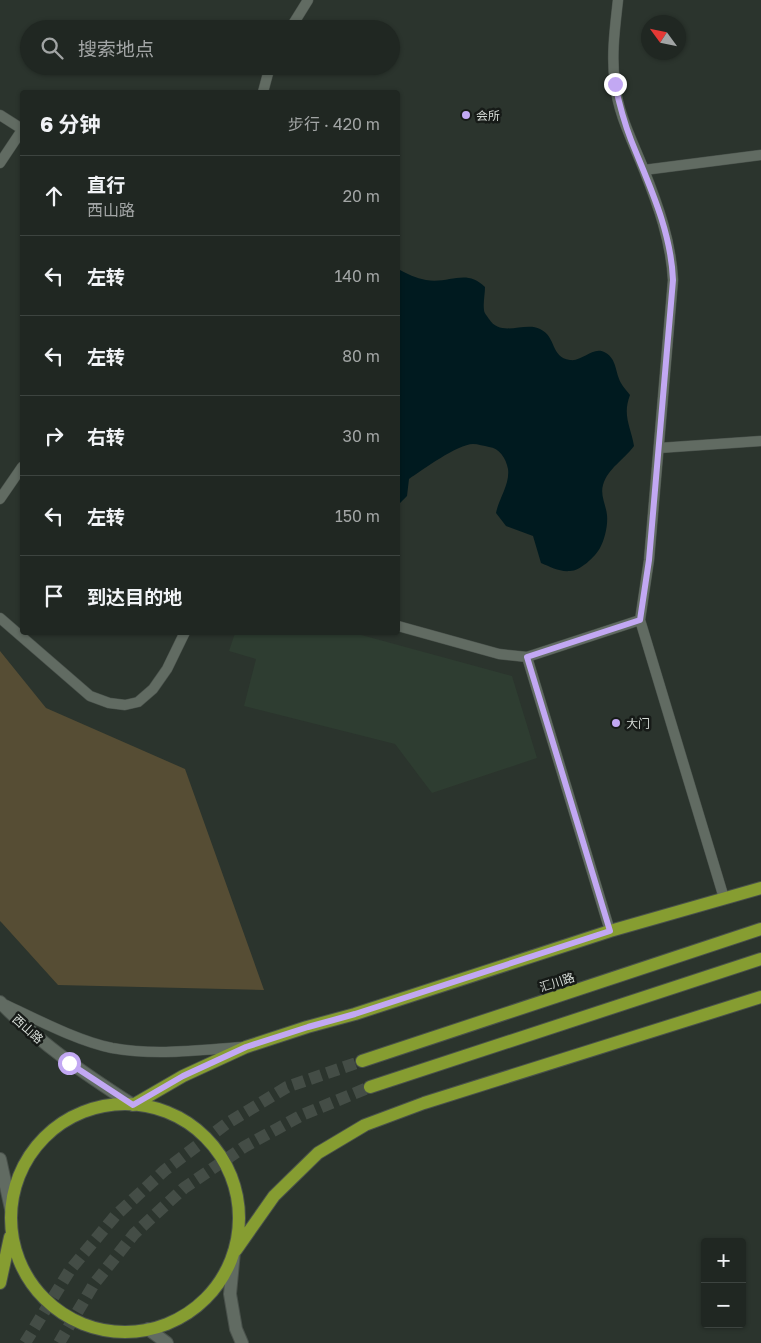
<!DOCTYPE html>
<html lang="zh">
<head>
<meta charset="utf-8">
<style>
  :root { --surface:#202722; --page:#2d332f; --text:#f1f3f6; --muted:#a2a5a5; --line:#3d4440 }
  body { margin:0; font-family:"Golos Text","Noto Sans SC",sans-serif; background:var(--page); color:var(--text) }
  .controls { position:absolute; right:15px; bottom:15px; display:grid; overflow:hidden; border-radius:5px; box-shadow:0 1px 4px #0004 }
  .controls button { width:45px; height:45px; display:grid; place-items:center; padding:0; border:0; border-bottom:1px solid var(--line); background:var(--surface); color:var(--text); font:25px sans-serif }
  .compass { position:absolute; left:641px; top:15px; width:45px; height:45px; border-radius:50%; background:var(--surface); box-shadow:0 1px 4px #0004; rotate:303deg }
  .stop { position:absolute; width:15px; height:15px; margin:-11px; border:4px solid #c2a8f3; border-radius:50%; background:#fff }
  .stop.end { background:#c2a8f3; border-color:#fff; box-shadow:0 1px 5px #0008 }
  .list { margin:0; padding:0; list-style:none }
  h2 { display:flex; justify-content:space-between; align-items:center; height:65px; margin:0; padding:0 20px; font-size:21px }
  h2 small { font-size:16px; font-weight:400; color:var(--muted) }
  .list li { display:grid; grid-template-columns:32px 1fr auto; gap:15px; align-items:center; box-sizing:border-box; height:80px; padding:0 20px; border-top:1px solid var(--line) }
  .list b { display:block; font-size:19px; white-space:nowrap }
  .list p { margin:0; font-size:16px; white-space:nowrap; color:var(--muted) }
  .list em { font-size:16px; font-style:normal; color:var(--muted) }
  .icon { flex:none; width:28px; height:28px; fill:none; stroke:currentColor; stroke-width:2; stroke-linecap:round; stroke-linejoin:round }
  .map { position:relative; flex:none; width:761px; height:1343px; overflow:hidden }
  .search { position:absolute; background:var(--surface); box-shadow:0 1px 4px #0004; left:20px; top:20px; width:380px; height:55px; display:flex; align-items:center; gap:12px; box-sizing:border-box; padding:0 18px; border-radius:28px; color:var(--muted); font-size:19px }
  .panel { position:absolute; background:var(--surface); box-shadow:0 1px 4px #0004; left:20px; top:90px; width:380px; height:545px; border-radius:5px }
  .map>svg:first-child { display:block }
</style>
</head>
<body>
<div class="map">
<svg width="761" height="1343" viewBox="0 0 761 1343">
  <rect width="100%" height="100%" fill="#2b342d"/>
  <path fill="#2e3d31" d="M235,633H354L512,676L537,758L432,793L395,744L244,706L256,659L229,651Z"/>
  <path fill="#564d34" d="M0,651L46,708L185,769L264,990L58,985L2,923L0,921Z"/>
  <path fill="#001a1f" d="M398,269C407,274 416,278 426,280C450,284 466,268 485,287C485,294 483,303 484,310C484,313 488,317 489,319C501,338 525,321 540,329C557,337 550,357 570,360C583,362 593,345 606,353C617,360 615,372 621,383C623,387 627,391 630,395C622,416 631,427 634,446C624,460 608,468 603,485C600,495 606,505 607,515C608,525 605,539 600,548C595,557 580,571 570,571C559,572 551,567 541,563L533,536L506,526L496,513C499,498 510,484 508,469C506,458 499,448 489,447C484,446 478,444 473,444C458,444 422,470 409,479L407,496L398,505Z"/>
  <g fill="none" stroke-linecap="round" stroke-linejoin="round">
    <path stroke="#444d46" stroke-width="12" stroke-dasharray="12 6" stroke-linecap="butt" d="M25,1343L70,1270L115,1216L165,1170L226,1124L287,1087L362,1061
      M59,1343L94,1284L134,1234L184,1188L244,1147L302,1115L370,1087"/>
    <g stroke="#49514b" stroke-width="11">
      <path id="lane" d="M618,0C615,27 611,56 615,84C618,114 633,142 644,170C658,205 671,241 673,280L649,560L640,620L724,898
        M290,29L308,0
        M263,92L270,66
        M0,115L22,129
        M0,163L22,130
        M644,170L761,155
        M659,448L761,441
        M0,499L22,467
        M0,618L90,696L109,703L125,705L138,702L153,689L167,669L185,632
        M398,626L499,654L527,657L640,620
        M527,657L610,931
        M6,1005C38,1020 78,1041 112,1048C156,1056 199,1050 242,1047"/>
    </g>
    <g stroke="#49514b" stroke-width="14">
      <path id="secondary" d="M0,1002C39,1043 85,1074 133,1105
        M0,1159L11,1209
        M234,1252L230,1294L236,1329L242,1343
        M148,1329L167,1343"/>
    </g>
    <g stroke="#49514b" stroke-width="14">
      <path id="primary" d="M362,1061L761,929
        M370,1087L761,959
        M11 1218a114 114 0 1 1 228 0a114 114 0 1 1-228 0Z
        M133,1105L183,1076L246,1047L307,1027L355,1014L610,931L761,888
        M236,1250L274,1196L318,1153L365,1125L424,1103L761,997
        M0,1283L10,1237"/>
    </g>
    <use href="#lane" stroke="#616b62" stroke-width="10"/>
    <use href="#secondary" stroke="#616b62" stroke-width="12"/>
    <use href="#primary" stroke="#869d31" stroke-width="12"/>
  </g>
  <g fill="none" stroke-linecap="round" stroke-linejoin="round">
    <path stroke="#c2a8f3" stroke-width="6" d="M69,1063L133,1105L183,1076L246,1047L308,1027L355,1014L610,931L527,657L640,620L649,560L673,280C671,230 649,185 631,140C624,122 619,103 615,84"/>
  </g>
  <g fill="#c2a8f3" stroke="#161a17" stroke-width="2">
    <circle cx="466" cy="115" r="5"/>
    <circle cx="616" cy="723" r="5"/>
  </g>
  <g text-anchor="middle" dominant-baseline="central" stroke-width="5" stroke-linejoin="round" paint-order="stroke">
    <g font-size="12" fill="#d5dbd6" stroke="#161a17" text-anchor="start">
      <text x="476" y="115">会所</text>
      <text x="626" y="723">大门</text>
    </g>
    <g font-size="12" fill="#d5dbd6" stroke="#161a17">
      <text transform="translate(557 982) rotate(-18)">汇川路</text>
      <text transform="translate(28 1029) rotate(42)">西山路</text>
    </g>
  </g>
</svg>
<div class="controls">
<button>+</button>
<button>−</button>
</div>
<svg class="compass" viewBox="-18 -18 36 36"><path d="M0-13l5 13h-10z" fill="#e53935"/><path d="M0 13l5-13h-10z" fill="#a2a5a5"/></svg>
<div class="stop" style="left:69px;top:1063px"></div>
<div class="stop end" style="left:615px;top:84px"></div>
<div class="search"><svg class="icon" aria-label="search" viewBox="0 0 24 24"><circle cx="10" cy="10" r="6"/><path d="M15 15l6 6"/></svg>搜索地点</div>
<section class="panel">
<h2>6 分钟<small>步行 · 420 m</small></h2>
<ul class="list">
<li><svg class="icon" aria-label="ahead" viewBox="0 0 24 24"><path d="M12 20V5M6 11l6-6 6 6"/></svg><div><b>直行</b><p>西山路</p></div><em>20 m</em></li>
<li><svg class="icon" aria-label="left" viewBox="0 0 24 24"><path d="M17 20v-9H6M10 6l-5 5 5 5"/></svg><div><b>左转</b></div><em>140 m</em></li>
<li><svg class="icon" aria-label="left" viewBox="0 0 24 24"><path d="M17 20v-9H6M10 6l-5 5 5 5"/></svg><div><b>左转</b></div><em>80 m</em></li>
<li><svg class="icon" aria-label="right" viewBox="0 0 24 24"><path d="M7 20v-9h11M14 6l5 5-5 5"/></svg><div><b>右转</b></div><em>30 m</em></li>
<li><svg class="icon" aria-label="left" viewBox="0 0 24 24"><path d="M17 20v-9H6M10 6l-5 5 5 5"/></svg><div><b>左转</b></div><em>150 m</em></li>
<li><svg class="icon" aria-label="arrive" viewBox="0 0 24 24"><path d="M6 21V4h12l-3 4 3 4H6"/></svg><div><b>到达目的地</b></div></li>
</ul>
</section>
</div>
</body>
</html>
